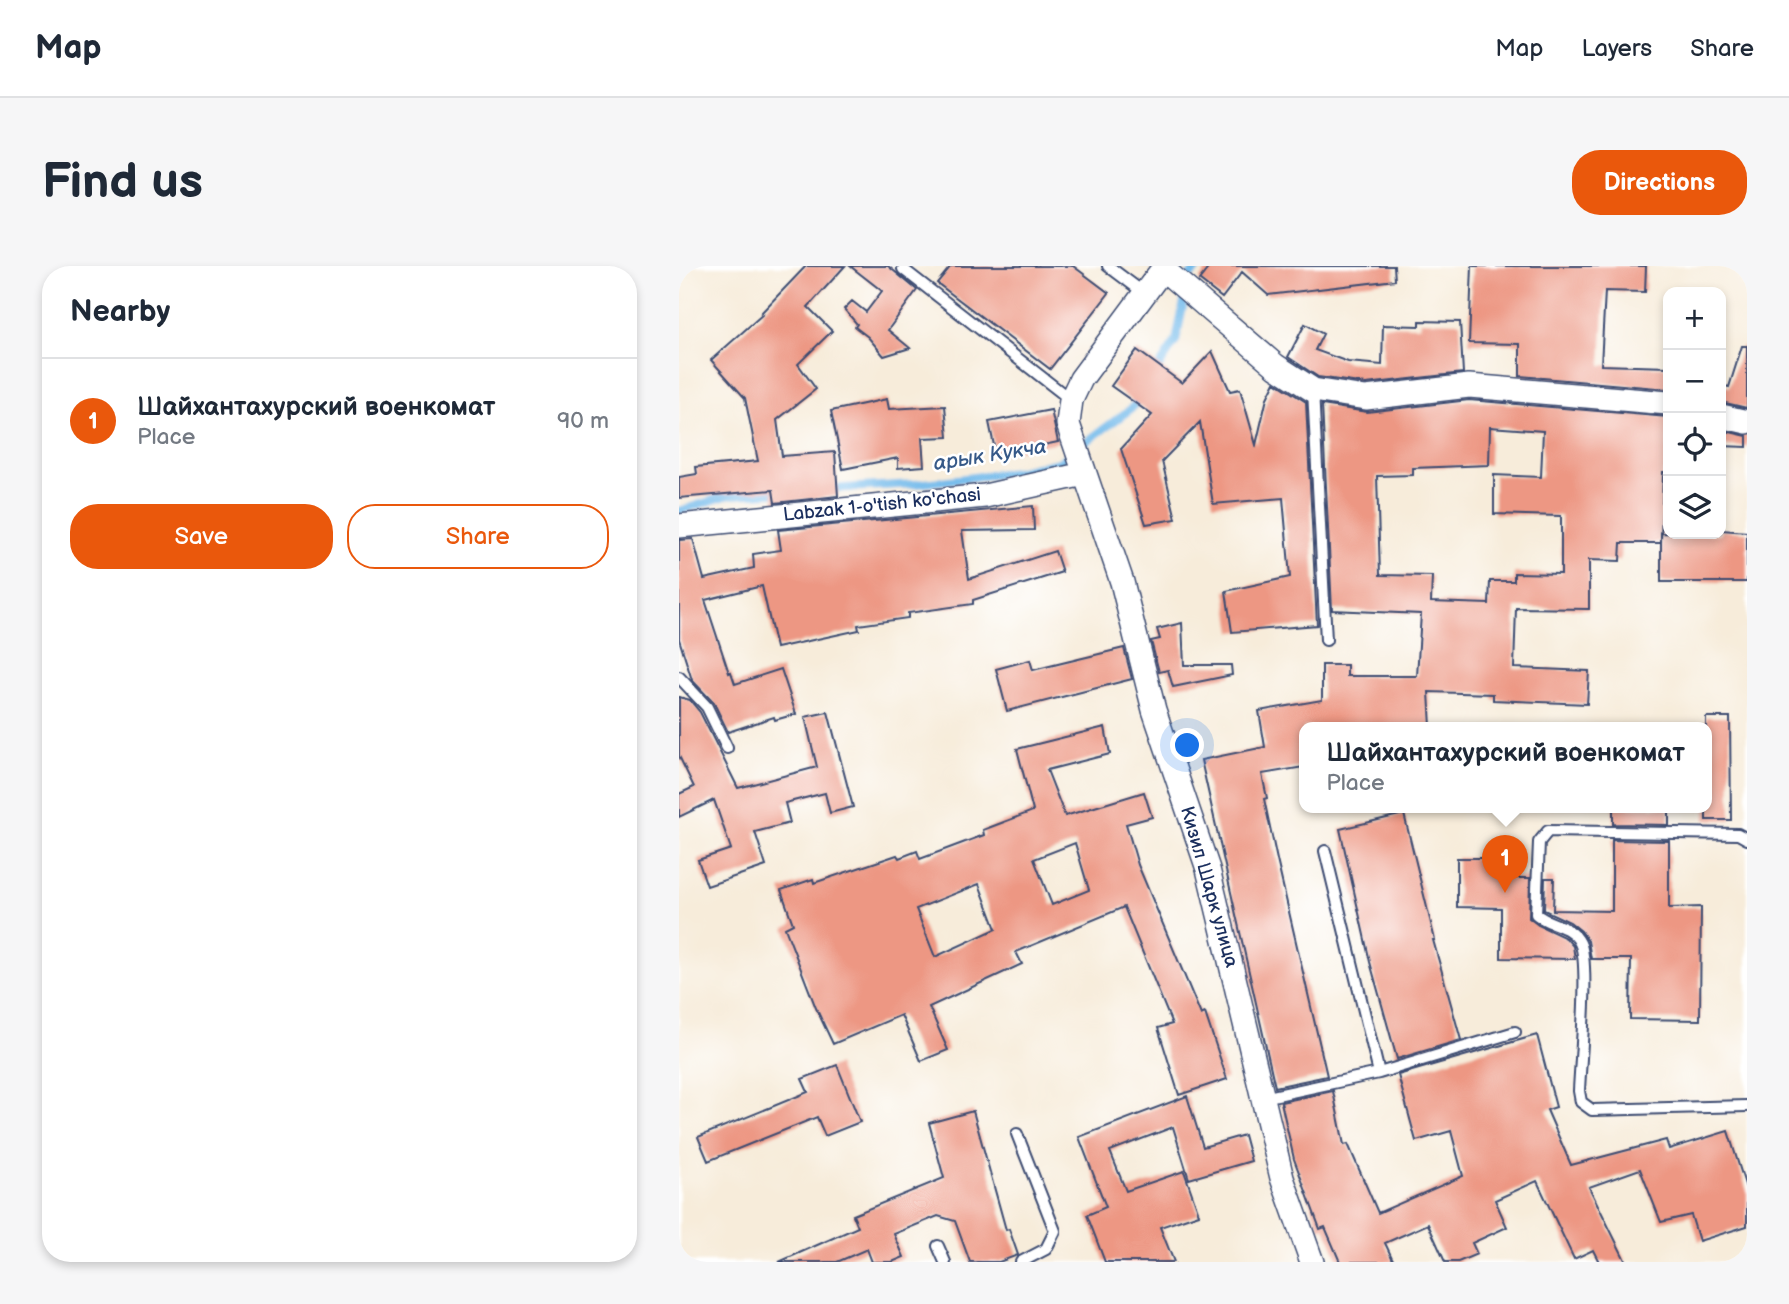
<!DOCTYPE html>
<html lang="en">
<head>
<meta charset="utf-8">
<style>
  :root { --surface:#fff; --page:#f6f6f7; --text:#1f2937; --muted:#747a83; --line:#e0e1e3; --accent:#ea580c }
  body { margin:0; font-family:"Balsamiq Sans",sans-serif; background:var(--page); color:var(--text) }
  .controls { position:absolute; right:21px; top:21px; display:grid; overflow:hidden; border-radius:14px; box-shadow:0 4px 10px #0003 }
  .controls button { width:63px; height:63px; display:grid; place-items:center; padding:0; border:0; border-bottom:2px solid var(--line); background:var(--surface); color:var(--text); font:35px sans-serif }
  .you { position:absolute; left:509px; top:480px; width:24px; height:24px; margin:-18px; border:5px solid #fff; border-radius:50%; background:#1a73e8; box-shadow:0 0 0 10px #1a73e833 }
  .badge { display:grid; place-items:center; width:46px; height:46px; border-radius:50%; background:var(--accent); color:#fff; font-size:23px; font-weight:700 }
  .pin { position:absolute; translate:-50% -58px; filter:drop-shadow(0 2px 4px #0008) }
  .pin::after { content:''; position:absolute; top:37px; width:24px; height:21px; background:inherit; clip-path:polygon(0 0,100% 0,50% 100%) }
  .popup { position:absolute; left:620px; top:456px; width:413px; height:91px; box-sizing:border-box; display:grid; place-content:center; border-radius:14px; background:var(--surface); filter:drop-shadow(0 2px 5px #0005); font-size:23px; white-space:nowrap; color:var(--muted) }
  .popup b { font-size:26px; color:var(--text) }
  .popup::after { content:''; position:absolute; left:50%; top:100%; margin-left:-14px; border:14px solid transparent; border-top-color:var(--surface) }
  .list { margin:0; padding:0; list-style:none }
  h2 { display:flex; justify-content:space-between; align-items:center; height:91px; margin:0; padding:0 28px; font-size:30px }
  h2 small { font-size:23px; font-weight:400; color:var(--muted) }
  .list li { display:grid; grid-template-columns:46px 1fr auto; gap:21px; align-items:center; box-sizing:border-box; height:126px; padding:0 28px; border-top:2px solid var(--line) }
  .list b { display:block; font-size:26px; white-space:nowrap }
  .list p { margin:0; font-size:23px; white-space:nowrap; color:var(--muted) }
  .list em { font-size:23px; font-style:normal; color:var(--muted) }
  .actions { display:flex; gap:14px; padding:21px 28px }
  .actions a { flex:1; padding:16px 0; border:2px solid var(--accent); border-radius:28px; text-align:center; font-size:24px; color:var(--accent) }
  .actions .main { background:var(--accent); color:#fff }
  .icon { flex:none; width:38px; height:38px; fill:none; stroke:currentColor; stroke-width:2; stroke-linecap:round; stroke-linejoin:round }
  .map { position:relative; flex:none; width:1068px; height:996px; overflow:hidden; border-radius:28px }
  header { display:flex; align-items:center; gap:42px; box-sizing:border-box; height:98px; padding:0 35px; background:var(--surface); border-bottom:2px solid var(--line) }
  header strong { font-size:33px }
  nav { display:flex; gap:38px; margin-inline-start:auto; font-size:24px }
  .intro { display:flex; align-items:center; justify-content:space-between; box-sizing:border-box; height:168px; padding:0 42px }
  h1 { margin:0; font-size:49px }
  .button { padding:18px 32px; border-radius:28px; background:var(--accent); color:#fff; font-size:24px; font-weight:700 }
  main { display:flex; gap:42px; padding:0 42px }
  aside { flex:1; background:var(--surface); border-radius:28px; box-shadow:0 4px 10px #0003 }
  .map>svg:first-child { display:block }
</style>
</head>
<body>
<header>
<strong>Map</strong>
<nav><a>Map</a><a>Layers</a><a>Share</a></nav>
</header>
<div class="intro"><h1>Find us</h1><a class="button">Directions</a></div>
<main>
<aside>
<h2>Nearby<small></small></h2>
<ul class="list">
<li><span class="badge">1</span><div><b>Шайхантахурский военкомат</b><p>Place</p></div><em>90 m</em></li>
</ul>
<div class="actions"><a class="main">Save</a><a>Share</a></div>
</aside>
<div class="map">
<svg width="1068" height="996" viewBox="0 0 1068 996">
  <rect width="100%" height="100%" fill="#fff"/>
  <filter id="ink" filterUnits="userSpaceOnUse"><feTurbulence type="fractalNoise" baseFrequency=".0143" numOctaves="2"/><feDisplacementMap in="SourceGraphic" scale="14" xChannelSelector="R" yChannelSelector="G"/><feConvolveMatrix kernelMatrix="1 2 1 2 8 2 1 2 1" color-interpolation-filters="sRGB"/></filter>
  <filter id="wash" filterUnits="userSpaceOnUse"><feTurbulence type="fractalNoise" baseFrequency=".00686" numOctaves="4" result="noise"/><feDisplacementMap in="SourceGraphic" scale="28" xChannelSelector="R" yChannelSelector="G"/><feGaussianBlur stdDeviation="1.57" result="paint"/><feColorMatrix in="noise" values="0 0 0 0 0 0 0 0 0 0 0 0 0 0 0 0 0 1.4 0 .05"/><feComposite in="paint" operator="in"/></filter>
  <g filter="url(#wash)">
    <rect width="100%" height="100%" fill="#f7ecda"/>
    <g fill="none" stroke-linecap="round" stroke-linejoin="round">
      <path stroke="#74bbeb" stroke-width="8" d="M475,108L497,75L510,11L520,0
        M149,223L237,218L336,206L380,196L453,142L460,131
        M0,245L50,229L105,226"/>
    </g>
    <g id="blocks">
      <path fill="#ed9783" fill-rule="evenodd" d="M127,0H166L129,41L153,65L119,98L137,123L98,154L103,190L156,186L159,230L96,237L94,224L0,232V211L18,208L17,201L79,195L66,132L32,94L84,48L82,47Z
        M171,0H209L238,24L209,64L231,82L205,90L189,71L176,61L178,58L165,43L173,35L187,46L203,25Z
        M272,0H394L430,27L371,103L258,17Z
        M531,0H715L716,14L589,29L563,6L543,32L520,14Z
        M793,0H967L966,26L926,25L922,99L989,101V123L841,110V78L790,77Z
        M741,55L781,56L784,107L687,118L639,111L609,91L626,58L644,68L636,84L669,96L703,99L704,59L741,60Z
        M1063,80H1068V142L1042,136V119L1050,121Z
        M458,84L503,117L533,85L551,125L561,123L577,179L588,132L596,116L627,136L638,359L553,366L547,325L611,311L604,232L534,238L521,156L483,195L497,253L467,258L442,183L473,149L432,120Z
        M208,133L210,143L266,140L269,171L243,172L245,200L219,202V192L164,203L152,145Z
        M790,134L989,151V206H984L982,277H942L941,295L910,294V343L837,342L835,402L910,405L908,438L814,434V428L750,426L752,461H625V501L583,508L588,532L585,533L598,594L648,810L596,821L522,494L586,481L580,445L643,434V399H668V410H738L742,348L653,344L643,139L688,146ZM811,161L864,165L862,211L815,209V248L882,250V308L835,307V315H811L810,338L752,336L753,310L701,309L698,210L734,209V202L810,199Z
        M372,144L379,176L317,189L310,156Z
        M1042,164L1068,170V181L1042,180Z
        M354,240L355,264L283,265L290,313L376,285L383,306L294,334V338L229,347V352L179,359L180,364L97,382L83,320L26,334L50,407L52,406L56,418L102,403L117,448L96,454L95,451L49,466L35,437L13,414L0,373V274L14,273L25,313L75,302L74,288L102,284L99,264Z
        M1042,264L1068,266V316H982V267L1042,268Z
        M503,357L505,399H552L553,409L494,421L489,404L480,406L472,375L481,373L478,363Z
        M445,382L453,413L328,445L317,403L351,394L354,404Z
        M0,431L11,434L21,446L59,522L138,501L126,451L149,446L174,541L151,547L146,527L106,537L111,557L76,566L87,600L28,620L19,594L52,583L35,534L0,551V528L15,521L0,490Z
        M1027,451H1051L1052,554H1027Z
        M426,461L431,488L368,504L386,550L465,526L473,551L447,558L459,599L522,749L526,747L548,813L500,829L479,762L493,758L445,641L337,686L343,698L250,741L269,784L242,795L222,749L154,778L137,742L106,662L114,658L102,624L134,613L135,617L218,589L220,592L238,585L241,593L305,569L304,564L354,545L338,483ZM396,577L410,624L373,639L355,593ZM300,618L317,663L256,691L237,643Z
        M934,541H990V559L934,558Z
        M725,548L756,674H754L782,774L718,793L691,696L661,563Z
        M933,574L990,575V642L1022,641L1021,754L951,753L952,693H912L909,675L902,665L891,656L865,644L866,612H875L874,644L933,645Z
        M778,592H827V612H851L850,652L859,659L887,672L894,680L896,693L822,692V642L778,641Z
        M858,769L877,841L868,844L892,899L987,874L990,883L1049,865L1068,925V960L1020,975L1012,949L982,956L961,903L910,921L947,996H920L914,984L895,993L858,915L816,934L828,961L793,977L798,988L779,996H766L749,958L706,977L715,996H661L646,961L641,963L615,893L602,836L654,825L665,879L669,878L699,947L784,910L772,865L737,875L719,809Z
        M158,799L181,856L146,870L138,851L29,895L19,871L129,826L123,813Z
        M508,830L524,881L565,869L572,895L510,913L494,861L431,885L447,925L505,905L520,948L481,961L495,996H426L408,949L427,941L400,871Z
        M294,845L327,964L330,963L339,989L320,996H291L276,955L259,950L215,968L225,991L213,996H193L188,983L158,996H100L179,961L174,949L265,912L250,857Z"/>
    </g>
  </g>
  <g filter="url(#ink)">
    <use href="#blocks" fill-opacity="0" stroke="#3c4b71" stroke-width="2"/>
    <g fill="none" stroke-linecap="round" stroke-linejoin="round">
      <g stroke="#3c4b71" stroke-width="14">
        <path id="service" d="M429,0L465,27
          M224,3L392,134
          M634,124L647,374
          M0,411L28,441L48,482
          M1068,573L1059,568L869,565L860,576L857,648C870,660 892,658 901,677C911,697 901,797 900,825L902,836L913,844L1068,840
          M646,585L700,807
          M584,832L700,807L836,766
          M338,868L376,965L367,983L342,996
          M259,980L266,996"/>
      </g>
      <g stroke="#3c4b71" stroke-width="26">
        <path id="minor" d="M486,0L402,113L392,134L389,158L443,316L475,444L529,603L603,912L633,996
          M484,3L597,100L634,124L687,132L790,120L989,137
          M1042,150L1068,156
          M0,260L306,230L405,208"/>
      </g>
      <use href="#service" stroke="#fff" stroke-width="10"/>
      <use href="#minor" stroke="#fff" stroke-width="23"/>
    </g>
  </g>
  <g text-anchor="middle" dominant-baseline="central" stroke-width="5" stroke-linejoin="round" paint-order="stroke">
    <g font-size="19" fill="#1b2f5e" stroke="#fff">
      <text transform="translate(203 239) rotate(-6)">Labzak 1-o'tish ko'chasi</text>
      <text transform="translate(530 621) rotate(74)">Кизил Шарк улица</text>
    </g>
    <g font-size="21" font-style="italic" fill="#365988" stroke="#fff">
      <text transform="translate(311 189) rotate(-9)">арык Кукча</text>
    </g>
  </g>
</svg>
<div class="controls">
<button>+</button>
<button>−</button>
<button><svg class="icon" aria-label="locate" viewBox="0 0 24 24"><circle cx="12" cy="12" r="6"/><path d="M12 2v4M12 18v4M2 12h4M18 12h4"/></svg></button>
<button><svg class="icon" aria-label="layers" viewBox="0 0 24 24"><path d="M12 4l9 5-9 5-9-5zM3 14l9 5 9-5"/></svg></button>
</div>
<div class="you"></div>
<div class="pin badge" style="left:826px;top:627px">1</div>
<div class="popup"><b>Шайхантахурский военкомат</b>Place</div>
</div>
</main>
</body>
</html>
